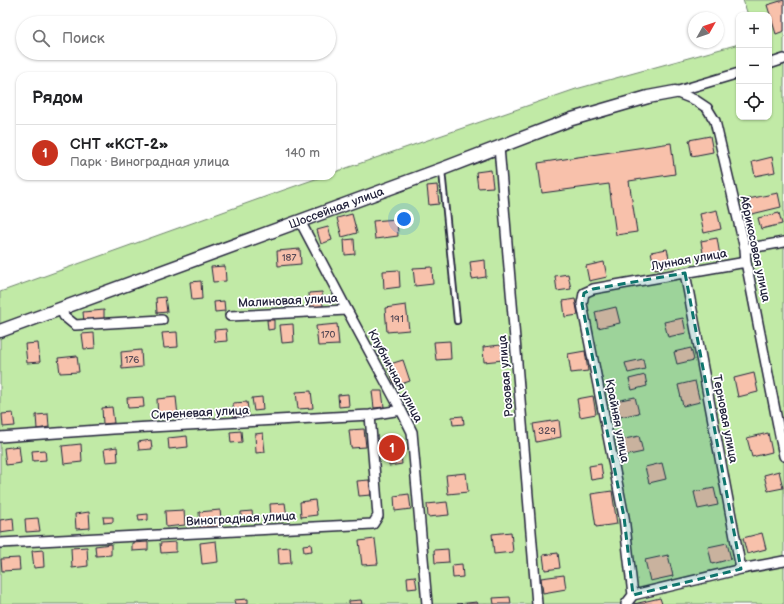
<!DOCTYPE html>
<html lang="ru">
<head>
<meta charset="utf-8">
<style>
  :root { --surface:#fff; --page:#f2f2f2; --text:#202124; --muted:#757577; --line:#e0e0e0; --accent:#c8321e }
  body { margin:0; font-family:"Balsamiq Sans",sans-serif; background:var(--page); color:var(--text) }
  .controls { position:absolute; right:12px; top:12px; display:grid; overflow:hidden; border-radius:8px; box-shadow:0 1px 3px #0004 }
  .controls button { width:36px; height:36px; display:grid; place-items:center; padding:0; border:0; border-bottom:1px solid var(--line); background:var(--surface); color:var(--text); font:20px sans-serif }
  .compass { position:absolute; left:688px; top:12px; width:36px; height:36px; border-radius:50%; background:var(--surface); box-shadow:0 1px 3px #0004; rotate:50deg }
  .you { position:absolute; left:404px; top:219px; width:14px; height:14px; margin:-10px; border:3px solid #fff; border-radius:50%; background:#1a73e8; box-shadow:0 0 0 6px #1a73e833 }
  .badge { display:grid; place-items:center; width:26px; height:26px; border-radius:50%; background:var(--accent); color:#fff; font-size:13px; font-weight:700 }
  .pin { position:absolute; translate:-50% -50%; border:2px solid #fff; box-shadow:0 1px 4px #0006 }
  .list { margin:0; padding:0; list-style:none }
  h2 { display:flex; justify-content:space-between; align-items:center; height:52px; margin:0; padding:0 16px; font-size:17px }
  h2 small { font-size:13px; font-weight:400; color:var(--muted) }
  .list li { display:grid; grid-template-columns:26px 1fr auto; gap:12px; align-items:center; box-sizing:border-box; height:56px; padding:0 16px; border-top:1px solid var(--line) }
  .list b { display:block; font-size:15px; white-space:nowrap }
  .list p { margin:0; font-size:13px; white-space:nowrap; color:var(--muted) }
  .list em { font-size:13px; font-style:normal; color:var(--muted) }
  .icon { flex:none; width:22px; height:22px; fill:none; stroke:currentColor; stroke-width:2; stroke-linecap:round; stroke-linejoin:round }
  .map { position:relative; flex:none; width:784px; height:604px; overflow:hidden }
  .search { position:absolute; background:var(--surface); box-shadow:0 1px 3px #0004; left:16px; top:16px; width:320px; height:44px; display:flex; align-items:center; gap:10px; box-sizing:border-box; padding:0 14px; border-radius:22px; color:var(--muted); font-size:15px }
  .panel { position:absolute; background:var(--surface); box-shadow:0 1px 3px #0004; left:16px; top:72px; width:320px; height:108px; border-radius:12px }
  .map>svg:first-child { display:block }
</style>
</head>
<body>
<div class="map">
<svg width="784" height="604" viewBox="0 0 784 604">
  <rect width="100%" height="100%" fill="#fff"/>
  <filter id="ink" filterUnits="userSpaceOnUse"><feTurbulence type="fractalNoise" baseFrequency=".025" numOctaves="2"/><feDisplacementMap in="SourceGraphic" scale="8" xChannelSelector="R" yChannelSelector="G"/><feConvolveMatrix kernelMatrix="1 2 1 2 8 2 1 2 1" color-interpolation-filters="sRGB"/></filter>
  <g filter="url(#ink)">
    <path fill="#c1eaa6" stroke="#728670" d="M743,0H784V604H0V292L284,190L324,176H332V173L576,89L739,44V117H769V15H748Z"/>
    <path fill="#f8c1ab" stroke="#22223b" d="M784,0V31L776,34L767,5Z
      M710,136L713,152L692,156L689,140Z
      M671,143L675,174L629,181L637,232L616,235L609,184L542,193L538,163Z
      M772,157L775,172L755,176L752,162Z
      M491,170L493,187L478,188L476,172Z
      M437,185L439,204L429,205L427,186Z
      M778,193L781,207L752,214L748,199Z
      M717,210L721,229L704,233L700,214Z
      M779,213L782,224L761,229L758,218Z
      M352,214L357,233L342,237L337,218Z
      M397,219L398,236L375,239L373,221Z
      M328,227L332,240L321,244L317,230Z
      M717,238L720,256L704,259L701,241Z
      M354,239L355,254L345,255L344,240Z
      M300,249L301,264L278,266L277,251Z
      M667,249L671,266L655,269L651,252Z
      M485,260L486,277L472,279L470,262Z
      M604,262L607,277L589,281L586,266Z
      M225,266L226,281L213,282L211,267Z
      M432,267L433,284L415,286L413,268Z
      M399,270L400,287L384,289L383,271Z
      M568,274L571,289L557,291L555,276Z
      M201,281L202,299L192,300L190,282Z
      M322,292L323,306L310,307L309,293Z
      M165,297L167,312L157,313L156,298Z
      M575,299L578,315L565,317L563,301Z
      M224,301L225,311L215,312L214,302Z
      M406,305L409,330L387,332L385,308Z
      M616,307L620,323L598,328L595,312Z
      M104,310V320L84,322L83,312Z
      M683,318L686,333L668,337L664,322Z
      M267,320H274V329L268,330Z
      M293,324L294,342L282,343L280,325Z
      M337,324L339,345L318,346L316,326Z
      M226,329L227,341L215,342L214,330Z
      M177,332L178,347L164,348L162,333Z
      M94,333L95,348L84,349L82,334Z
      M450,341L451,359L436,360L434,342Z
      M38,343L40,362L27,363L25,344Z
      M501,345L503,360L484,362L483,347Z
      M691,348L694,360L677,364L674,352Z
      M141,350L142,367L122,369L121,352Z
      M585,351L588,371L571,373L568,354Z
      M77,356L79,372L60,373L58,358Z
      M643,359L645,369L628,373L625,363Z
      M403,360L410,381L395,386L387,365Z
      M754,373L758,392L738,397L734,378Z
      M645,375L647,386L632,390L629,379Z
      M695,381L700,402L683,406L678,385Z
      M311,391L313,408L298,409L296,392Z
      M372,391H382L384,407L374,408Z
      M348,394L349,406L339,407L338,395Z
      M593,396L596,414L580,417L577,399Z
      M143,397L144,407L128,408L127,398Z
      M176,397L178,416L158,418L157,399Z
      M262,397L263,410L254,411L252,398Z
      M635,397L639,413L620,417L616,401Z
      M247,402L249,416L234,417L233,403Z
      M112,407L114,423L103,424L102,408Z
      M13,413L15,426L3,427L2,414Z
      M48,414L49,427L37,429L36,415Z
      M463,416L464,424L453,425L452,417Z
      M559,420L561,437L536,442L533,424Z
      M364,429L366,447L351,448L349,430Z
      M241,431L242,442L231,443L230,432Z
      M263,433L265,452L256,453L255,434Z
      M768,433L772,452L752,457L747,438Z
      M187,436L188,447L169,449L168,438Z
      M639,436L643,452L624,456L620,440Z
      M151,440L152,449L139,450L138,442Z
      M81,444L82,462L64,464L62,446Z
      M19,446L21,463L6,465L4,448Z
      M117,447L118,461L106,462L104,449Z
      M400,447L402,464L389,466L387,448Z
      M45,450L46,460L33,461L32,451Z
      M662,463L666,479L649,483L645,467Z
      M601,464L603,478L591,480L589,466Z
      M779,471L783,488L768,491L764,475Z
      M466,473L468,492L448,494L446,475Z
      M369,480L371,495L359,496L357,481Z
      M714,488L718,505L698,509L694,492Z
      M612,491L617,524L596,527L591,494Z
      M409,494L411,509L395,511L394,496Z
      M315,500L317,515L301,517L300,502Z
      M447,502L449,515L428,517L427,504Z
      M285,503L287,517L271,519L270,504Z
      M184,510L185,525L166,527L165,511Z
      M220,510L222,526L200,528L199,512Z
      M252,511L253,520L241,521V512Z
      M89,512L90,528L76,529L75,514Z
      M148,514V520L139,521L138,515Z
      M103,517H113V522L104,523Z
      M13,518L14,531L0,533V520Z
      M38,518L40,531L26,532L25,519Z
      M511,532L513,552L494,554L492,534Z
      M762,533L766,549L747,554L743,538Z
      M375,539L378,564L362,565L359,541Z
      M216,541L218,562L202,564L200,543Z
      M148,542V550L132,551V543Z
      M176,542V552L161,553L160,543Z
      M727,543L731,559L712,564L708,547Z
      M111,544V555L96,556L95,546Z
      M311,544L312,551L304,552L303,545Z
      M87,547L88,566L72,568L71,548Z
      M290,547L291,563L279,564L278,548Z
      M448,549L449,562L435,563L434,550Z
      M43,550L44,567L34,568L32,551Z
      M558,553L560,568L545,570L543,555Z
      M668,555L673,576L650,581L645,560Z
      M19,558L20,570L2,571L1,559Z
      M462,564L463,577L453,578L452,565Z
      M564,575L566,589L543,593L541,578Z
      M415,576L417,588L408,589L407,577Z
      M510,597L511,604H494L493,598Z
      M660,598L662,604H634Z
      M248,599V604H235L234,600Z
      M361,600L362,604H349V601Z
      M477,602L478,604H457Z"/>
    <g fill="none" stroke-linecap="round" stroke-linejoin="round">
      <g stroke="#22223b" stroke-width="8">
        <path id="lane" d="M442,171L457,321"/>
      </g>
      <g stroke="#22223b" stroke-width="12">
        <path id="street" d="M769,64L784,59
          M675,92L695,100L707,108L715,121L745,249L746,262L784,456
          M675,92L739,73
          M499,147L537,604
          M300,221L347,310L401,410L412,432L427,604
          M745,249L784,242
          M685,273L741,569
          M61,309L64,316L75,325L162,320
          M230,316L347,310
          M0,437L113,429L370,415L401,410
          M0,543L373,524L378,516L370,415
          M633,595L741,569L784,561
          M626,604L633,595L624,517L582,304L584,293L593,289L746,262"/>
      </g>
      <g stroke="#22223b" stroke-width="15">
        <g id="secondary">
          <path id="s1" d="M0,331L442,169L572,119L648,97L675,92"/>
        </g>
      </g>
      <use href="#lane" stroke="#fff" stroke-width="4.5"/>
      <use href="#street" stroke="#fff" stroke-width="9"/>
      <use href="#secondary" stroke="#fff" stroke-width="12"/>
    </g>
  </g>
  <path fill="#0f766e" fill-opacity="0.2" stroke="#0f766e" stroke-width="3" stroke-dasharray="8 5" stroke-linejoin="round" d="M685,273L741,569L633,595L624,517L582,304L584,293L593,289Z"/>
  <g text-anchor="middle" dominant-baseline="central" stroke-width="3.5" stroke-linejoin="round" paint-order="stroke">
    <g font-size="10" fill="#584a57">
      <text x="289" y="258">187</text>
      <text x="397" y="319">191</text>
      <text x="328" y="335">170</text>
      <text x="132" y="360">176</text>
      <text x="547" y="431">329</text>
    </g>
    <g font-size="12" fill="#22223b" stroke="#fff">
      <text stroke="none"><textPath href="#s1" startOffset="358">Шоссейная улица</textPath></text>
      <text transform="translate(755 249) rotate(78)">Абрикосовая улица</text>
      <text transform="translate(689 260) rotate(-10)">Лунная улица</text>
      <text transform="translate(288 301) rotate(-3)">Малиновая улица</text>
      <text transform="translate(395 376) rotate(62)">Клубничная улица</text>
      <text transform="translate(506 376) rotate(-95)">Розовая улица</text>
      <text transform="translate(200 413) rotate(-3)">Сиреневая улица</text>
      <text transform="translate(725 419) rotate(79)">Терновая улица</text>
      <text transform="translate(617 421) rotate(79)">Крайняя улица</text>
      <text transform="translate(241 519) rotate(-3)">Виноградная улица</text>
    </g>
  </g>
</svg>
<div class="controls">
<button>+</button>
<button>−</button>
<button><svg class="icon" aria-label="locate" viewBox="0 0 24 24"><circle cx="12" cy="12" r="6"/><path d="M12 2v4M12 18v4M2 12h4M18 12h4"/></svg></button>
</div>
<svg class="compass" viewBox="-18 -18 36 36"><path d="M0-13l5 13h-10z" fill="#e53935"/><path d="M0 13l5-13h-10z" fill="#757577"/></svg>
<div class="you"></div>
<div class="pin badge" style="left:392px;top:448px">1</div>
<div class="search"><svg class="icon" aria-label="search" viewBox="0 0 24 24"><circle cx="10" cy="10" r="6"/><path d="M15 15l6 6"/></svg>Поиск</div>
<section class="panel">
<h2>Рядом<small></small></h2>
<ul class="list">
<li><span class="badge">1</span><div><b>СНТ «КСТ-2»</b><p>Парк · Виноградная улица</p></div><em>140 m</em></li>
</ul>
</section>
</div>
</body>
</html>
